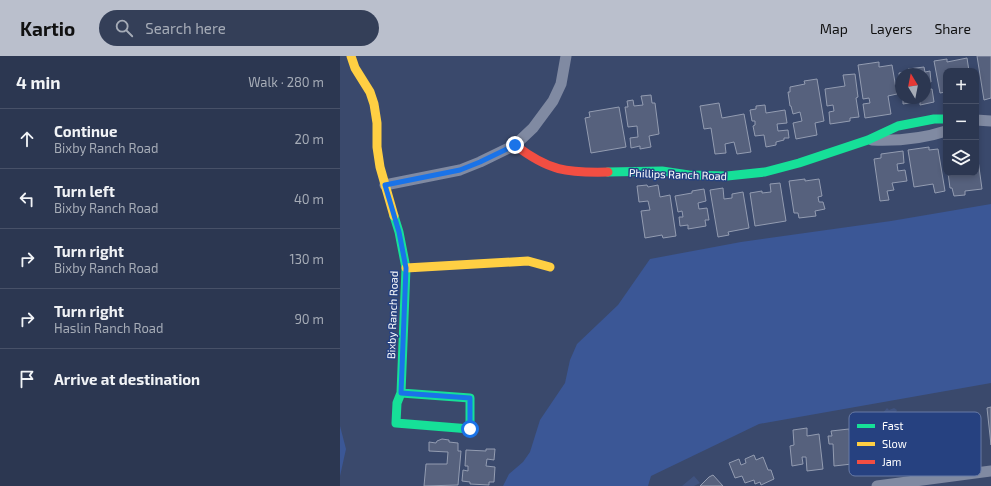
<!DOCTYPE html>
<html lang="en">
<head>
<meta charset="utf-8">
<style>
  :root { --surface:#2c3751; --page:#343f58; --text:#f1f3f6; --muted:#a6acb7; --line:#485168; --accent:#babfcc }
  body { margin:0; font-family:"Exo 2",sans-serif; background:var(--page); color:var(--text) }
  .controls { position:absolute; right:12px; top:12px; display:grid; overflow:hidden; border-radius:8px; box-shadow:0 2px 6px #0003 }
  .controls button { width:36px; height:36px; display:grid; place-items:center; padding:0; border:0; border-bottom:1px solid var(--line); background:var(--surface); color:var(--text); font:20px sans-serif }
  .compass { position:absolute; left:555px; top:12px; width:36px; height:36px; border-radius:50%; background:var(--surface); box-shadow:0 2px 6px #0003; rotate:350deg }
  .stop { position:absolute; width:12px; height:12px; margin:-9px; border:3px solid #1a73e8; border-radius:50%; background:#fff }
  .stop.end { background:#1a73e8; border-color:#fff; box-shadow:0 1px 4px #0008 }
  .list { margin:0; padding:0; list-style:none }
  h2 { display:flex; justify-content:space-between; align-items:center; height:52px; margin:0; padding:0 16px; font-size:17px }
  h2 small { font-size:13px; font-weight:400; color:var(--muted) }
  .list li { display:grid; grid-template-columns:26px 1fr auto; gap:12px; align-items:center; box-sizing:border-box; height:60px; padding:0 16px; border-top:1px solid var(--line) }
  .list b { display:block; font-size:15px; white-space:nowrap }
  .list p { margin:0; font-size:13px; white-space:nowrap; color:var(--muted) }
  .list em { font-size:13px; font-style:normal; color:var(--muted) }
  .icon { flex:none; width:22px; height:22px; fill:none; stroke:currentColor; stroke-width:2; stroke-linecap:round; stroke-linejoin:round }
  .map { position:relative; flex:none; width:651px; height:430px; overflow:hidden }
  header { display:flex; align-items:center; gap:24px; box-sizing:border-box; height:56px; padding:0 20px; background:var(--accent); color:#111 }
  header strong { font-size:19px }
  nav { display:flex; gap:22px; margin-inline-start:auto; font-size:14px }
  .search { width:280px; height:36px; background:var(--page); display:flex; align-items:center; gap:10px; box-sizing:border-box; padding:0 14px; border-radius:22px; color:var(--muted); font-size:15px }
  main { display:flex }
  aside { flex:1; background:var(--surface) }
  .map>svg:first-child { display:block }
</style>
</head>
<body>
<header>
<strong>Kartio</strong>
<div class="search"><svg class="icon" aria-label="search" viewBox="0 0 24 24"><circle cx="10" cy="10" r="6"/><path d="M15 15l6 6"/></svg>Search here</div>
<nav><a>Map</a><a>Layers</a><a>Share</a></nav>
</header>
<main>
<aside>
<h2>4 min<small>Walk · 280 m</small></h2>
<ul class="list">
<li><svg class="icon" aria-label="ahead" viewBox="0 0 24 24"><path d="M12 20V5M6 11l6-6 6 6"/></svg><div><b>Continue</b><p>Bixby Ranch Road</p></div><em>20 m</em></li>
<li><svg class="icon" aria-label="left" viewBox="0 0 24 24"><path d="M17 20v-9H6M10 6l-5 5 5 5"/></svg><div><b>Turn left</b><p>Bixby Ranch Road</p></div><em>40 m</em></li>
<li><svg class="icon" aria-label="right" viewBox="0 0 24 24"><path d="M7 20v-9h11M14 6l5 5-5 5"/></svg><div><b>Turn right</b><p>Bixby Ranch Road</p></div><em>130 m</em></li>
<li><svg class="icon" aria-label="right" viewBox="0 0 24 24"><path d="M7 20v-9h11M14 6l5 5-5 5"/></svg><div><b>Turn right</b><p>Haslin Ranch Road</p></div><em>90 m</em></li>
<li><svg class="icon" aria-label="arrive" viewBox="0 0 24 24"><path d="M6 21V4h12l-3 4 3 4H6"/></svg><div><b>Arrive at destination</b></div></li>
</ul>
</aside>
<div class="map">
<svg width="651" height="430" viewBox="0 0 651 430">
  <rect width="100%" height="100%" fill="#3a496c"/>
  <path fill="#3b5796" d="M651,148V327L419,368L311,420L308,430H163L169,418L183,406L190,396L200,364L225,327L230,304L237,288L278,249L310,203L401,186L551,165Z
    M0,370L6,393L0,420Z"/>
  <path fill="#405380" d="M547,352L549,354L554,352L557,354C555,360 549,365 542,364L541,359Z
    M354,420L360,427L354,430H342Z"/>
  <path fill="#56617d" stroke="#939cb1" d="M637,0H651V42L644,44Z
    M627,2L629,15H606V36L600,37L594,5L607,3V6Z
    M539,6V11L552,9L557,38L548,40L551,58L525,62L523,48L530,47L529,42L523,43L518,9Z
    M584,11L585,16L590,15L591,26L585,27V18H561L560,26L559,17L568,16V13Z
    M515,18L518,41L516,42L519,61L510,62V65L490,68L489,56L494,55L493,49L487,50L485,33L505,30L503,19Z
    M477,23L484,65L475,67L477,79L456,83L453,67L462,65L460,56L453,58L451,50H450L448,36H450V31L465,28L464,25Z
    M592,33L594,46L580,49V45L563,48V42H585V34Z
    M311,39L312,47H315L319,78L309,80L311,91L300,93V90L291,92L290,82L298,81L297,70L288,71L285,51H288L287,45L293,44L294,50L303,49L301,40Z
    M379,47L382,62L404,58L411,96L397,98L394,86L385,88L386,97L375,98L371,72L364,73L360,50Z
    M425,49L426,57L445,54L447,67L437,68L438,75L448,74L449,82H444V84L436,86V89L426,91L424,79L415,80L413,70L415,69V65H412L410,54L416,53V50Z
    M279,51L286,91L251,97L245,62L250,61L249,56Z
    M589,91V94L598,93L605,135L595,137L593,128L574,131L568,94Z
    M563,95L564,107L557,108L558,115L565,114L567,125L552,127L554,134L547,135L549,144L540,145L534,103L541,102V98Z
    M636,104H638L642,133L625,135V139L614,140L612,132H610L608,117H636Z
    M465,123V125L479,123L482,140L478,141L479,146H483L485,153L475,155L476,160L459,162L458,157H454L449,125Z
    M440,127L446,165L415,170L410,137L422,135V137L431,136L430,128Z
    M307,129L308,131L318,129L320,141L330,139L336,180L323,182L322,179L305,182L301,155L310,154L308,145L299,146L297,130Z
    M383,132L384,143L392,142V138L403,136L409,172L388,176L389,179L378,181L370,134Z
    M364,133L366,145L358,147L359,153L367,152L369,164H365L366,170L348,173V169L340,170L339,161H343L342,155L338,156L335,140L352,137V135Z
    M651,351V389L647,352Z
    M467,372V380L479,378L483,413L467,415L466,401H462L463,408L452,410L450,390L454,389L453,374Z
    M509,373L510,379L521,378L524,400L511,402L512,408L494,410L493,388H489L488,380H492L491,375Z
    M102,383L109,384V386L118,387V395H121L118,429L84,430L86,408H107L108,396L89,395V386L96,387L97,385Z
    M146,393H155L154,404L147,403L146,410L155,411L154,426H149V429L130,428V426L122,425L123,414L128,415V410H125L126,394L146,395Z
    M414,399L416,404L423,401L428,414H431L434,423L421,429L420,426L415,428L414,424L405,427L402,420L395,422L389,407L399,403L401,409L406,407L405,403Z
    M373,419L383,430H360L369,421Z"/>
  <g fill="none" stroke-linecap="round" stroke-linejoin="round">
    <path stroke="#808aa2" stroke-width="11" d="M636,64L651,65
      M532,84C557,85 582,83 606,75
      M45,129L120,114L140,106L175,89L193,72L213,45L221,28L226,0
      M537,430L651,415"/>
    <path stroke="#16e098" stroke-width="9" d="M268,116L322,115L349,119L387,120L425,116L459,107L528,84L558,70L594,63H606
      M54,160L59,176L66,212L61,337L130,342V373L56,367L57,347L61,337"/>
    <path stroke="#ffcf43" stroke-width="9" d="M11,0L15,12L30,36L34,48L37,67V91L40,111L54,160
      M66,212L188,205L210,211"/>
    <path stroke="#f24e42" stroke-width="9" d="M175,89C209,115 226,117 268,116"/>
  </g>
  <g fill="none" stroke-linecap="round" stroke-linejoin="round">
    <path stroke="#1a73e8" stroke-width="5" d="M130,373V342L61,337L66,212L59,176L45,129L120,114L140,106L175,89"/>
  </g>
  <g text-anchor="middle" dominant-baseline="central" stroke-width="3" stroke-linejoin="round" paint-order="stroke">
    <g font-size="11" fill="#fff" stroke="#264180">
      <text transform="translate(338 118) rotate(2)">Phillips Ranch Road</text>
      <text transform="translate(52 259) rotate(-88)">Bixby Ranch Road</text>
    </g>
  </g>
  <rect x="509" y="356" width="132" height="64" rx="6" fill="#264180" stroke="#677aa6" stroke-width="1"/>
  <rect x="517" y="368" width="18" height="4" fill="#16e098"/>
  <rect x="517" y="386" width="18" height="4" fill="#ffcf43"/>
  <rect x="517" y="404" width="18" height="4" fill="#f24e42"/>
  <g font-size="11" fill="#fff">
    <text x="542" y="374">Fast</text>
    <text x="542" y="392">Slow</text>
    <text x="542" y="410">Jam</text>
  </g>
</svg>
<div class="controls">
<button>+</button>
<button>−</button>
<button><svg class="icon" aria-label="layers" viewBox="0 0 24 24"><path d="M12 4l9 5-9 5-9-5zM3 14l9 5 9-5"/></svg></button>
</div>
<svg class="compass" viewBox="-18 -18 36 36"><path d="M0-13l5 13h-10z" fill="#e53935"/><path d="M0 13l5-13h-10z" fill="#a6acb7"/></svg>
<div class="stop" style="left:130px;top:373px"></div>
<div class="stop end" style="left:175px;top:89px"></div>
</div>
</main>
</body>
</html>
